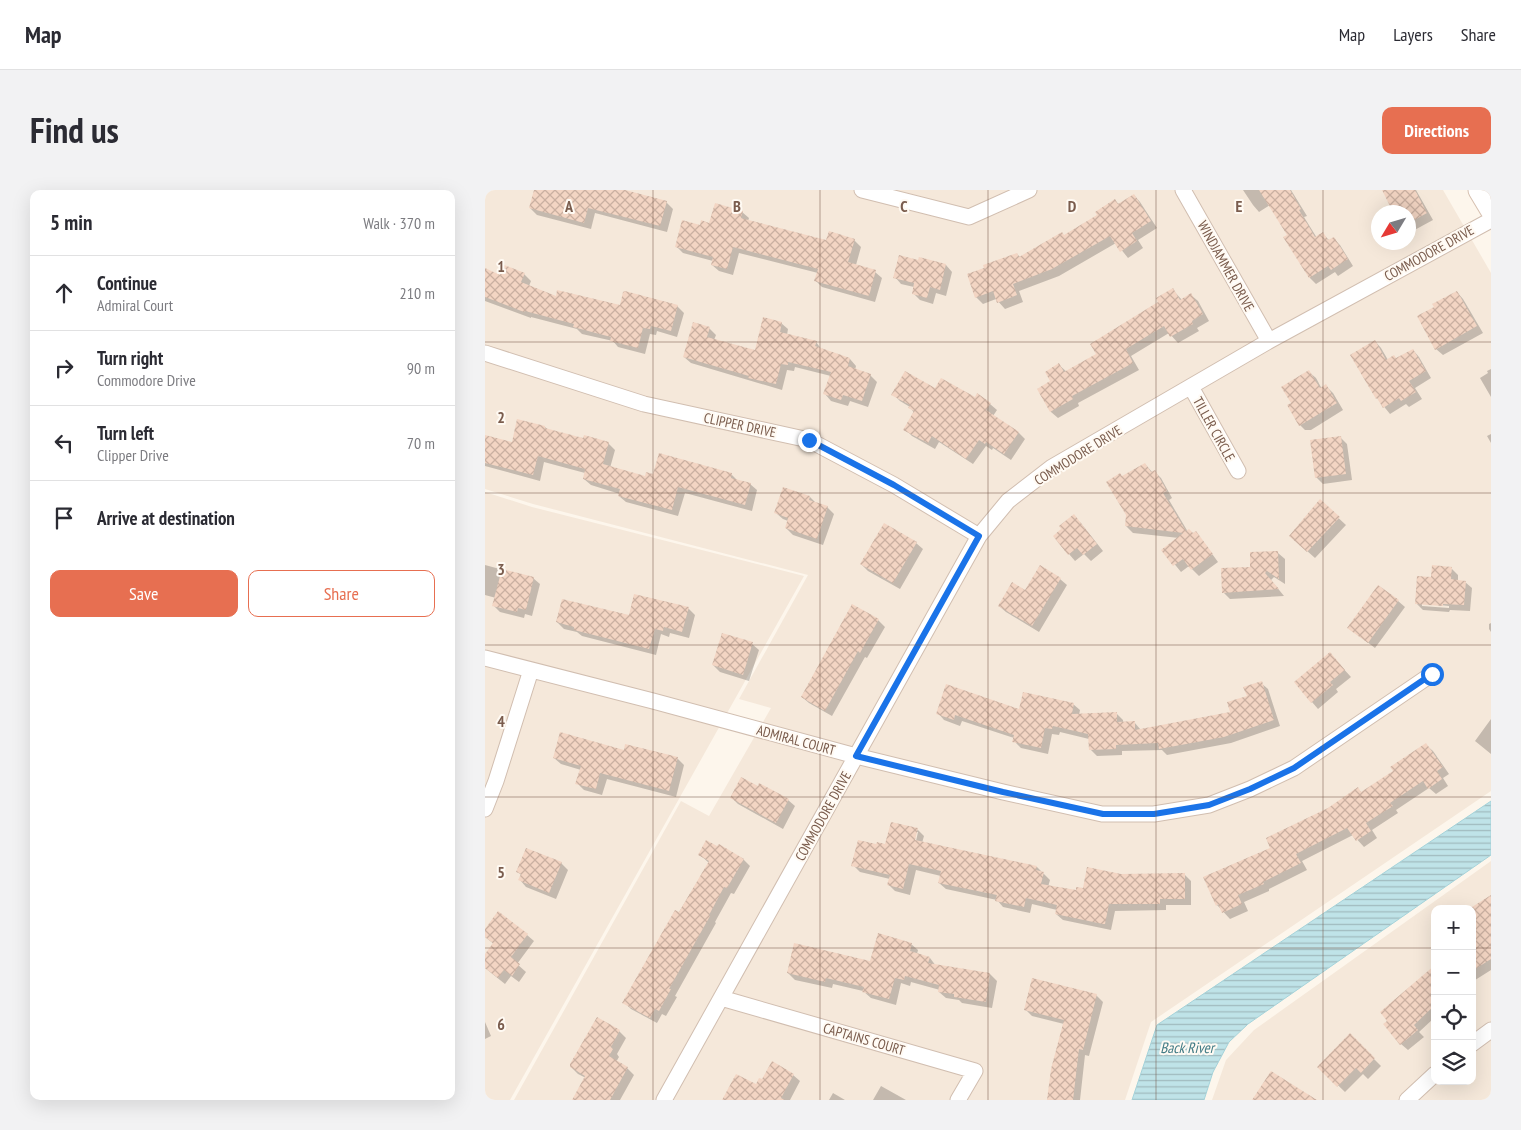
<!DOCTYPE html>
<html lang="en">
<head>
<meta charset="utf-8">
<style>
  :root { --surface:#fff; --page:#f2f2f3; --text:#2b2b33; --muted:#7c7c81; --line:#e1e1e2; --accent:#e76f51 }
  body { margin:0; font-family:"PT Sans Narrow",sans-serif; background:var(--page); color:var(--text) }
  .controls { position:absolute; right:15px; bottom:15px; display:grid; overflow:hidden; border-radius:10px; box-shadow:0 5px 20px #0002 }
  .controls button { width:45px; height:45px; display:grid; place-items:center; padding:0; border:0; border-bottom:1px solid var(--line); background:var(--surface); color:var(--text); font:25px sans-serif }
  .compass { position:absolute; left:886px; top:15px; width:45px; height:45px; border-radius:50%; background:var(--surface); box-shadow:0 5px 20px #0002; rotate:232deg }
  .stop { position:absolute; width:15px; height:15px; margin:-11px; border:4px solid #1a73e8; border-radius:50%; background:#fff }
  .stop.end { background:#1a73e8; border-color:#fff; box-shadow:0 1px 5px #0008 }
  .list { margin:0; padding:0; list-style:none }
  h2 { display:flex; justify-content:space-between; align-items:center; height:65px; margin:0; padding:0 20px; font-size:21px }
  h2 small { font-size:16px; font-weight:400; color:var(--muted) }
  .list li { display:grid; grid-template-columns:32px 1fr auto; gap:15px; align-items:center; box-sizing:border-box; height:75px; padding:0 20px; border-top:1px solid var(--line) }
  .list b { display:block; font-size:19px; white-space:nowrap }
  .list p { margin:0; font-size:16px; white-space:nowrap; color:var(--muted) }
  .list em { font-size:16px; font-style:normal; color:var(--muted) }
  .actions { display:flex; gap:10px; padding:15px 20px }
  .actions a { flex:1; padding:11px 0; border:1px solid var(--accent); border-radius:10px; text-align:center; font-size:18px; color:var(--accent) }
  .actions .main { background:var(--accent); color:#fff }
  .icon { flex:none; width:28px; height:28px; fill:none; stroke:currentColor; stroke-width:2; stroke-linecap:round; stroke-linejoin:round }
  .map { position:relative; flex:none; width:1006px; height:910px; overflow:hidden; border-radius:10px }
  header { display:flex; align-items:center; gap:30px; box-sizing:border-box; height:70px; padding:0 25px; background:var(--surface); border-bottom:1px solid var(--line) }
  header strong { font-size:24px }
  nav { display:flex; gap:28px; margin-inline-start:auto; font-size:18px }
  .intro { display:flex; align-items:center; justify-content:space-between; box-sizing:border-box; height:120px; padding:0 30px }
  h1 { margin:0; font-size:35px }
  .button { padding:12px 22px; border-radius:10px; background:var(--accent); color:#fff; font-size:18px; font-weight:700 }
  main { display:flex; gap:30px; padding:0 30px }
  aside { flex:1; background:var(--surface); border-radius:10px; box-shadow:0 5px 20px #0002 }
  .map>svg:first-child { display:block }
</style>
</head>
<body>
<header>
<strong>Map</strong>
<nav><a>Map</a><a>Layers</a><a>Share</a></nav>
</header>
<div class="intro"><h1>Find us</h1><a class="button">Directions</a></div>
<main>
<aside>
<h2>5 min<small>Walk · 370 m</small></h2>
<ul class="list">
<li><svg class="icon" aria-label="ahead" viewBox="0 0 24 24"><path d="M12 20V5M6 11l6-6 6 6"/></svg><div><b>Continue</b><p>Admiral Court</p></div><em>210 m</em></li>
<li><svg class="icon" aria-label="right" viewBox="0 0 24 24"><path d="M7 20v-9h11M14 6l5 5-5 5"/></svg><div><b>Turn right</b><p>Commodore Drive</p></div><em>90 m</em></li>
<li><svg class="icon" aria-label="left" viewBox="0 0 24 24"><path d="M17 20v-9H6M10 6l-5 5 5 5"/></svg><div><b>Turn left</b><p>Clipper Drive</p></div><em>70 m</em></li>
<li><svg class="icon" aria-label="arrive" viewBox="0 0 24 24"><path d="M6 21V4h12l-3 4 3 4H6"/></svg><div><b>Arrive at destination</b></div></li>
</ul>
<div class="actions"><a class="main">Save</a><a>Share</a></div>
</aside>
<div class="map">
<svg width="1006" height="910" viewBox="0 0 1006 910">
  <defs>
    <pattern id="water-rules" width="6" height="5" patternUnits="userSpaceOnUse" patternTransform="scale(1.25)"><rect width="6" height="5" fill="#bfe3e8"/><path d="M0 2.5h6" fill="none" stroke="#a0bbbe"/></pattern>
    <pattern id="building-cross-hatch" width="8" height="8" patternUnits="userSpaceOnUse" patternTransform="scale(1.25)"><rect width="8" height="8" fill="#f3d5c3"/><path d="M0 0l8 8M0 8l8-8" fill="none" stroke="#cab0a1"/></pattern>
  </defs>
  <rect width="100%" height="100%" fill="#fdf6ec"/>
  <path fill="#f5e8da" fill-rule="evenodd" d="M0,0H958L1006,83V601L666,832L640,910H29L196,611L224,626L286,518L254,509L323,385L48,314L0,299ZM894,22H924V52H894Z
    M0,302L47,317L319,386L25,910H0Z
    M1006,671V910H727L741,870L769,840ZM950,719H987V891H950Z"/>
  <path fill="url(#water-rules)" stroke="#a5d3da" d="M1006,611V665L763,834L744,852L728,882L719,910H647L672,835Z"/>
  <path fill="#0003" fill-rule="evenodd" d="M50,0H135L181,12L188,19L182,42L110,23L106,39L52,25L45,18Z
    M758,0H806L822,26L819,27L832,48L838,44L845,51L849,49L855,55L868,76L853,86L850,82L831,94L824,87L804,45L785,15L774,22L768,15Z
    M898,0H931L948,30L924,43V22H910Z
    M649,5L655,12L672,38L653,50L658,58L643,68L631,53L574,86L534,101L538,112L520,119L511,109L498,114L491,107L532,64L536,68L580,46L613,25L630,11L634,14Z
    M257,22L264,28L263,31L342,51L369,50L376,57L371,75L390,82L397,88L390,112L337,97L331,91L333,83L254,63L248,85L234,81L227,75L228,71L198,63L191,56L216,37Z
    M434,71L461,75L467,82L461,106L451,103L448,114L435,110L428,103L429,97L416,94L410,87Z
    M39,84L46,91L44,96L72,107L136,117L192,116L199,123L192,147L172,141L171,145L165,144L160,164L133,157L128,151L97,144L92,139L46,127V128L0,111V86Z
    M688,100L697,110L706,105L713,111L724,131L712,138L714,141L693,153L684,143L646,166L654,180L593,213L594,216L573,228L566,222L553,199L567,192L574,175L582,182L613,165Z
    M972,102L978,109L998,143L958,165L951,159L950,117Z
    M296,133L303,139L302,145L331,152L337,160L365,169L371,176L370,180L385,185L392,192L383,217L365,211L363,216L346,211L340,204L346,186L310,177L309,181L302,180L297,200L206,173L199,167L224,138L231,145L229,150L271,162Z
    M890,151L896,158L903,170L912,169L928,160L934,167L946,188L930,198L937,209L924,217L921,214L905,224L892,208L867,165Z
    M1006,179V207L995,188L1003,183L1002,181Z
    M824,182L831,188L837,199L841,196L848,203L858,220L826,240H820L813,233L807,214Z
    M450,200L490,208L505,214L512,220L508,226L534,243L540,249L526,270L508,258L507,260L501,256L488,274L454,252L450,259L427,246L420,239L429,223L425,217L415,211L408,204Z
    M60,237L63,240L99,250L123,253L130,260L125,278L161,288L169,286L246,284L252,290L265,294L272,300L267,321L200,303L193,326L141,312L134,306L135,304L106,295L99,289L100,283L59,272L55,291L0,276V250L28,254Z
    M1006,244V253L1002,246Z
    M855,247L862,254L867,290L838,294L832,288Z
    M660,274L668,283L670,282L676,288L687,308L684,310L703,342L717,350L733,372L714,386L704,376L696,382L678,360L694,348L648,343L641,336L643,325L638,287Z
    M325,307L331,313L342,317L349,324L338,355L308,345L301,338L303,331L298,329L291,323Z
    M835,311L861,335L830,368L812,352Z
    M595,332L618,361L606,371L599,364L590,371L584,364Z
    M431,353L438,359L415,399L383,381L376,374Z
    M793,363L800,369V394L789,387L786,390L799,406L745,409L738,402L766,379Z
    M0,375L48,388L55,394L47,426L40,424L39,428L15,422L9,416L11,408L0,405Z
    M967,379L973,385V391L980,392L987,398L985,421L965,420L964,422L938,420L931,413L947,389ZM937,413L964,416V418L937,416Z
    M575,389L582,395L554,442L521,422L514,416L540,401Z
    M913,411L920,417L890,458L864,438Z
    M203,418L210,425L204,448L185,443L184,447L176,444L171,465L97,446L92,442L79,439L72,432L145,427Z
    M393,430L400,437L382,468L380,467L347,526L324,513L317,507Z
    M1006,433V442L1004,439V434Z
    M267,454L274,460L264,491L235,482L228,475Z
    M845,464L866,487L851,499L853,502L833,519L827,512Z
    M776,493L783,499L795,536L746,553L682,565L677,560L637,561V565L612,566L605,559L604,549L575,542L574,545L567,544L563,564L536,558L529,551V548L477,531L475,536L459,530L453,523L535,521L588,514L595,520L594,525L631,523L638,530V533L649,532L656,540L747,523Z
    M1006,529V564L990,551Z
    M941,555L948,561L964,584L958,588L963,596L951,604L944,598L911,620L913,623L887,640L892,648L879,657L868,645L817,671L822,680L784,699V701L759,712L763,721L745,729L732,715L787,658L873,599L877,603L909,582Z
    M140,561L192,568L199,575L191,607L122,589L117,605L99,600L92,593L96,580L76,574L69,568Z
    M273,597L303,610L310,616L298,639L253,614L246,607Z
    M432,639L439,646L437,653L552,677L565,690L563,697L592,702L635,685L699,684L706,691V715H681V720L630,721L626,740L578,730L571,724L572,720L547,714L545,723L518,717L512,710L461,699L454,693L456,686L431,680L425,705L410,701L404,695L405,689L375,682L368,675L392,656L401,655ZM431,642H433L430,656H427Z
    M234,656L259,670L265,676L249,704L246,703L230,732L231,733L190,806L192,807L181,826L177,824L172,833L146,819L139,812L224,673L214,664L232,658Z
    M76,673L83,680L71,709L41,697L35,690L36,685L32,681Z
    M1006,706V780L987,792V730Z
    M0,741L42,745L49,751L32,774L41,782L34,792L26,786L20,794L0,778V766L9,754L0,747Z
    M426,754L433,760L432,764L445,768L451,776L505,784L512,791L507,818L477,813L474,810L461,808L454,802L455,800L426,792L425,796L416,793L411,815L386,808L378,801L348,794L347,798L310,790L303,783L386,773Z
    M950,772V825L946,827L948,829L934,842L939,847L923,860L916,854L949,777L947,774Z
    M611,805L618,812L604,866L600,865L595,910H563L579,834L547,826L541,820Z
    M113,829L134,841L141,848L132,864L134,867L131,872L142,878L149,885L135,910H89L101,888L93,884L86,877Z
    M0,832L6,846L0,849Z
    M865,845L896,876L883,889L878,884L860,902L834,877Z
    M308,885L315,891L305,910H240L271,896Z
    M396,896L421,910H388Z
    M348,903L360,910H344Z"/>
  <path fill="url(#building-cross-hatch)" d="M49,0H140L182,11L175,36L103,18L99,33L44,18Z
    M774,0H805L816,19L814,20L830,47L838,42L843,50L849,47L863,69L846,80L843,76L824,88L798,47L802,45Z
    M897,0H930L942,23L924,33V22H908Z
    M649,4L666,31L647,43L652,51L635,62L625,46L567,79L528,94L532,105L512,113L508,101L490,108L482,84L499,78L498,75L532,63L534,67L577,42L579,45L612,25L610,22L630,9L633,14Z
    M230,13L258,21L256,28L341,50L344,41L370,49L363,72L391,80L384,106L329,91L333,79L248,57L242,79L226,75L228,67L190,57L197,30L215,35L216,30L224,33Z
    M414,65L433,70L434,67L461,74L455,100L445,97L442,108L427,104L429,93L408,88Z
    M19,75L40,83L36,92L71,106L72,100L135,115L138,102L140,101L193,115L186,141L166,136L165,139L158,138L153,158L125,151L126,147L88,137L89,134L40,121L39,122L0,107V78L15,85Z
    M688,98L695,110L706,103L718,124L707,131L708,134L685,147L679,136L641,159L648,173L587,206L588,209L565,222L552,199L565,191L560,182L574,173L579,182L611,164L605,154L673,112L671,108Z
    M972,101L992,136L950,160L932,126L949,117L947,114Z
    M278,127L297,132L295,142L332,151L330,156L365,168L363,176L386,184L377,211L358,205L356,210L338,204L346,182L303,172V175L296,174L291,194L263,188L264,186L198,167L208,132L225,137L222,147L270,160Z
    M890,150L901,170L909,165L911,168L928,159L941,181L924,191L931,202L916,211L914,208L898,218L892,208L891,209L865,165Z
    M824,180L835,198L841,194L852,213L814,236L802,215L806,213L796,197Z
    M420,181L450,198L456,188L490,207L492,203L506,213L501,220L534,242L519,264L501,252L500,254L494,250L481,269L447,246L443,253L418,240L429,221L423,218L425,215L406,205Z
    M32,229L60,236V238L98,248L99,245L124,252L118,274L160,286L161,282L168,284L174,263L247,283L246,288L266,293L260,315L193,297L187,320L133,306L135,299L98,289L100,279L53,266L48,285L0,273V245L27,252Z
    M856,246L861,284L830,288L825,250Z
    M660,273L666,282L670,280L682,301L678,303L701,341L704,339L708,343L711,341L728,364L706,380L698,369L688,376L676,360L698,343L640,336L641,325L621,292L635,283L637,286Z
    M298,297L325,306L324,310L343,316L332,349L300,338L303,328L289,323Z
    M835,309L855,327L822,362L804,346Z
    M589,324L612,354L598,365L592,358L583,365L568,346L576,339L574,336Z
    M399,333L432,352L408,393L375,374Z
    M793,361L794,389L782,381L780,383L794,399L737,403L736,378L765,377V362Z
    M555,375L576,388L547,436L513,416L527,392L540,400Z
    M947,375L967,377L966,389L981,391L979,415L958,414V416L930,414L932,386L946,387Z
    M17,379L49,387L41,420L33,418L32,422L7,416Z
    M893,395L914,410L883,453L862,438Z
    M149,404L204,417L197,442L179,437L178,441L170,439L164,459L89,440V437L71,432L77,409L144,425Z
    M367,414L394,429L375,463L373,461L340,521L316,507Z
    M237,443L268,452L258,485L227,475Z
    M845,462L860,480L845,492L848,495L826,513L809,492Z
    M777,491L789,530L739,547L674,559L673,553L631,555V559L604,560L603,544L568,536L567,539L560,538L556,558L527,552L529,545L470,525L469,530L451,524L461,494L534,519L538,502L589,513L587,524L632,522V532L650,531V540L745,522L742,512L762,506L758,497Z
    M75,542L139,560L140,554L193,567L184,601L115,583L111,599L90,594L96,576L68,568Z
    M941,553L958,577L952,581L957,589L943,599L938,591L905,613L908,616L881,633L886,641L871,651L862,638L811,664L816,673L778,692L779,694L753,705L757,714L737,723L733,714L731,716L718,687L785,658L781,648L843,618L873,597L876,602L908,581L905,577Z
    M256,587L273,596L274,593L304,609L291,633L245,608Z
    M406,632L433,638L430,650L552,676L551,680L559,682L556,694L591,700V697L598,698L602,677L636,684L700,683V709H675V714H624L620,734H618L570,724L572,715L541,708L539,717L510,711L512,705L453,693L456,681L424,674L418,699L402,695L405,685L366,676L373,650L391,654L392,652L400,654Z
    M221,650L232,656L234,654L259,669L242,698L239,697L224,725L225,726L184,799H186L174,821L170,819L165,828L137,813L190,720L194,722L224,671L213,665Z
    M41,658L77,672L64,703L33,690L36,684L31,682Z
    M1006,705V769L987,781V717Z
    M13,721L43,744L26,767L35,774L27,786L19,780L13,788L0,778V764L8,753L0,747V739Z
    M393,743L427,753L425,761L445,767L443,773L505,783L501,812L469,807V804L453,802L454,795L420,786L419,790L410,788L404,809L377,802L379,797L341,788L340,792L302,783L309,753L385,771Z
    M950,775V815L929,835L933,840L915,855L898,834L902,831L895,822Z
    M547,788L612,804L598,860L594,859L588,910H562L566,879L579,830L539,820Z
    M112,827L135,840L126,857L128,859L124,866L143,877L125,910H87L100,886L85,877V874Z
    M865,843L890,868L876,883L871,878L852,897L832,877Z
    M287,871L309,884L296,908L300,910H237L251,884L271,894L274,888L277,889Z
    M786,881L832,910H767Z"/>
  <g fill="none" stroke-linecap="round" stroke-linejoin="round">
    <g stroke="#d1beb0" stroke-width="17">
      <path id="street" d="M377,0L484,27L544,0
        M698,0L784,151
        M0,163L159,214L324,250L409,295L494,346
        M706,197L753,281
        M0,468L168,511L371,566L518,602L617,624H669L724,615L765,599L809,578L947,484
        M0,619L11,591L46,480
        M236,808L490,881L473,910
        M987,854L1006,840
        M179,910L494,346L523,311L567,277L784,151L1006,30
        M922,910L950,884"/>
    </g>
    <g stroke="#d6c0b0" stroke-width="23">
      <path id="secondary" d="M994,0L1006,20"/>
    </g>
    <use href="#street" stroke="#fff" stroke-width="15"/>
    <use href="#secondary" stroke="#fff" stroke-width="21"/>
  </g>
  <g fill="none" stroke-linecap="round" stroke-linejoin="round">
    <path stroke="#1a73e8" stroke-width="6" d="M324,250L409,295L494,346L371,566L518,602L618,624H669L724,615L765,599L809,578L947,484"/>
  </g>
  <path fill="none" stroke="#7a5c4d" stroke-width="1" stroke-opacity="0.55" d="M168,0V910M335,0V910M503,0V910M671,0V910M838,0V910M0,152H1006M0,303H1006M0,455H1006M0,607H1006M0,758H950M987,758H1006"/>
  <g text-anchor="middle" dominant-baseline="central" stroke-width="4" stroke-linejoin="round" paint-order="stroke">
    <g font-size="14" fill="#7a5c4d" stroke="#fffaf3">
      <text transform="translate(944 63) rotate(-29)">COMMODORE DRIVE</text>
      <text transform="translate(741 76) rotate(61)">WINDJAMMER DRIVE</text>
      <text transform="translate(255 235) rotate(12)">CLIPPER DRIVE</text>
      <text transform="translate(729 239) rotate(61)">TILLER CIRCLE</text>
      <text transform="translate(593 265) rotate(-32)">COMMODORE DRIVE</text>
      <text transform="translate(311 550) rotate(15)">ADMIRAL COURT</text>
      <text transform="translate(338 626) rotate(-61)">COMMODORE DRIVE</text>
      <text transform="translate(379 849) rotate(16)">CAPTAINS COURT</text>
    </g>
    <g font-size="15" font-style="italic" fill="#437c86" stroke="#fffaf3">
      <text x="702" y="857">Back River</text>
    </g>
  </g>
  <g font-size="16" text-anchor="middle" font-weight="bold" fill="#7a5c4d" stroke="#fffaf3" stroke-width="4" stroke-linejoin="round" paint-order="stroke">
    <text x="84" y="22">A</text>
    <text x="252" y="22">B</text>
    <text x="419" y="22">C</text>
    <text x="587" y="22">D</text>
    <text x="754" y="22">E</text>
    <text x="16" y="82">1</text>
    <text x="16" y="233">2</text>
    <text x="16" y="385">3</text>
    <text x="16" y="537">4</text>
    <text x="16" y="688">5</text>
    <text x="16" y="840">6</text>
  </g>
</svg>
<div class="controls">
<button>+</button>
<button>−</button>
<button><svg class="icon" aria-label="locate" viewBox="0 0 24 24"><circle cx="12" cy="12" r="6"/><path d="M12 2v4M12 18v4M2 12h4M18 12h4"/></svg></button>
<button><svg class="icon" aria-label="layers" viewBox="0 0 24 24"><path d="M12 4l9 5-9 5-9-5zM3 14l9 5 9-5"/></svg></button>
</div>
<svg class="compass" viewBox="-18 -18 36 36"><path d="M0-13l5 13h-10z" fill="#e53935"/><path d="M0 13l5-13h-10z" fill="#7c7c81"/></svg>
<div class="stop" style="left:947px;top:484px"></div>
<div class="stop end" style="left:324px;top:250px"></div>
</div>
</main>
</body>
</html>
